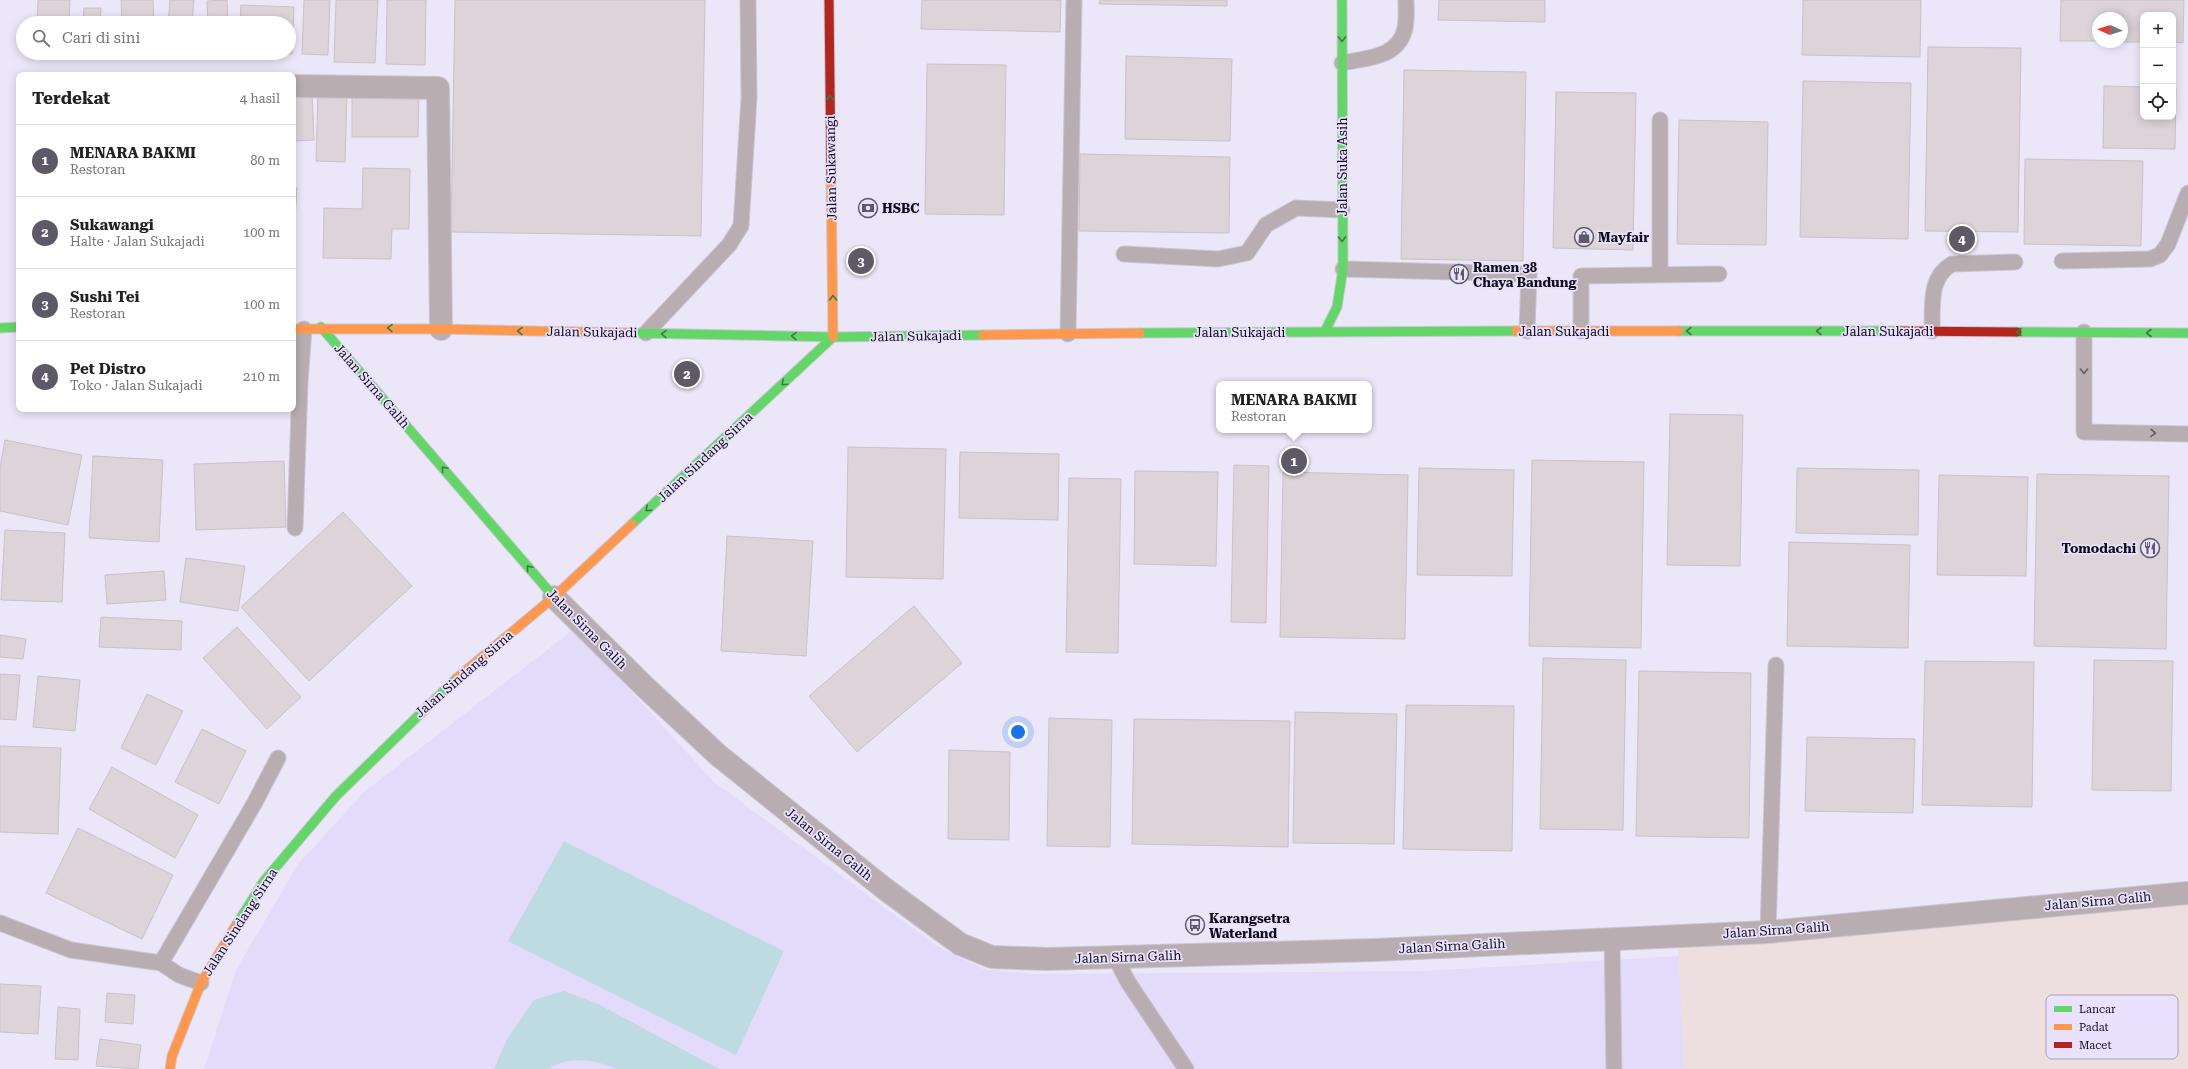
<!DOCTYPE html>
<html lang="id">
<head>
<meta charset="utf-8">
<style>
  :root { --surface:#fff; --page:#f6f6f6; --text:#222; --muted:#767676; --line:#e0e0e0; --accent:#5d5966 }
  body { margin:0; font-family:"Roboto Serif",serif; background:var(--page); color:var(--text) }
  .controls { position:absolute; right:12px; top:12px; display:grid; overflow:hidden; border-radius:8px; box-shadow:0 2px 10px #0003 }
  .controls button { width:36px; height:36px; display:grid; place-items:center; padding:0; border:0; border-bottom:1px solid var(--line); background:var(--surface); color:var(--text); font:20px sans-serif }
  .compass { position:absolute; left:2092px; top:12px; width:36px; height:36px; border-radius:50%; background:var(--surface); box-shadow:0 2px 10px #0003; rotate:273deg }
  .you { position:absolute; left:1018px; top:732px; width:14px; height:14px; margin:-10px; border:3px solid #fff; border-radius:50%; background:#1a73e8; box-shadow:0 0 0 6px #1a73e833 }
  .badge { display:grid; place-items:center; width:26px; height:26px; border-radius:50%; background:var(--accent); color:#fff; font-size:13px; font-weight:700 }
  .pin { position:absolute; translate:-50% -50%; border:2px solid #fff; box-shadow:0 1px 4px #0006 }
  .popup { position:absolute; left:1216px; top:381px; width:156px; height:52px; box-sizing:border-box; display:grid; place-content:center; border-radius:8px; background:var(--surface); filter:drop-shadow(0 1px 3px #0005); font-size:13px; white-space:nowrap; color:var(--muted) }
  .popup b { font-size:15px; color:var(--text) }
  .popup::after { content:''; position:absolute; left:50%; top:100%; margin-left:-8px; border:8px solid transparent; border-top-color:var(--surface) }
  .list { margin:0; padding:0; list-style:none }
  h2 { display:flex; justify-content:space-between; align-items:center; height:52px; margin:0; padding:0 16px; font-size:17px }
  h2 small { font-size:13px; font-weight:400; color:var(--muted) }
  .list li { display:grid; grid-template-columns:26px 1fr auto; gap:12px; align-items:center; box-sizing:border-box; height:72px; padding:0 16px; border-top:1px solid var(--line) }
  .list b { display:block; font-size:15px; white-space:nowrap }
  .list p { margin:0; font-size:13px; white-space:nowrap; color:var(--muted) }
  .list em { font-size:13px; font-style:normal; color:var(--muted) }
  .icon { flex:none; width:22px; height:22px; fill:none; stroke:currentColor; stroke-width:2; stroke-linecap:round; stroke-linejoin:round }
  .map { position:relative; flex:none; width:2188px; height:1069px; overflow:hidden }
  .search { position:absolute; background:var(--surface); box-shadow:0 2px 10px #0003; left:16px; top:16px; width:280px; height:44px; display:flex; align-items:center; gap:10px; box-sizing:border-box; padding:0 14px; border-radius:22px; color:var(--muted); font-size:15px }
  .panel { position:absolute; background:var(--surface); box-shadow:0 2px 10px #0003; left:16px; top:72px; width:280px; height:340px; border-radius:8px }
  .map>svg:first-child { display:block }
</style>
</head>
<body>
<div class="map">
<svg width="2188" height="1069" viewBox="0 0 2188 1069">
  <rect width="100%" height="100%" fill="#ece7f8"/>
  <path fill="#e4dbfa" d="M574,629L714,782L937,946L983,969L1032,974L1424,971L1679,956L1684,1069H204L236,970L298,864L365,791Z"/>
  <path fill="#eddedf" d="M2188,893V1069H1684L1678,937Z"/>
  <path fill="#bedae2" d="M564,841L784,951L736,1055L508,941Z
    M564,991L598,1004L719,1069H617C596,1060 569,1055 549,1069H494L507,1039L534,1000Z"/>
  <path fill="#ddd4da" stroke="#cac1c7" d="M38,0H70L69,23H37Z
    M121,0H153L154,23H122Z
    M170,0H194L192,23H168Z
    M227,0L228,23H208L207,1Z
    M304,0H330L328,55L302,54Z
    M336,0H378L375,63L334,62Z
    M387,0H426L425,65L386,64Z
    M455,0H705L701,236L451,232Z
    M922,0H1061L1060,32L921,29Z
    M1100,0H1227V6L1099,4Z
    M1439,0H1545V22L1438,20Z
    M1803,0H1921L1920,57L1802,55Z
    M2061,0H2184L2183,43L2173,42V15H2143V42H2122V18H2098V41H2060Z
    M241,5L294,7L292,54L258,53H289V23H240Z
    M84,8H101L100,23H83Z
    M1928,47L2021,48L2018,232L1925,231Z
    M82,53H99V56H82Z
    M166,53H190V59L166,57Z
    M1126,56L1232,59L1230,141L1125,139Z
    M927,64L1006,65L1004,215L925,214Z
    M1404,70L1526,72L1523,261L1401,259Z
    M1803,81L1911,83L1908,239L1800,237Z
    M2104,86L2143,87V117H2173V88H2176L2175,149L2103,148Z
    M318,91L347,92L345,162L316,161Z
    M1556,92L1636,93L1633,250L1553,248Z
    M312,93L314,140L293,141V94Z
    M352,98H419L418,137H352Z
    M1679,120L1768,122L1766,245L1677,244Z
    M1080,154L1230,157L1229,233L1079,231Z
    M2025,159L2143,161L2141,246L2024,244Z
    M363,168L410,169L409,229H392L391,259L323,258L324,208L362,209Z
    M293,188H297L293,252Z
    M1670,414L1743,415L1740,566L1667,565Z
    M5,440L82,455L68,525L0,511V467Z
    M848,447L946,449L943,579L846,577Z
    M960,452L1059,454L1058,520L959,518Z
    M93,456L163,460L159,542L89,538Z
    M1532,460L1644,462L1641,648L1529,646Z
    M284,461L286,527L196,530L194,464Z
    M1234,465L1269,466L1266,623L1231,622Z
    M1419,468L1514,470L1512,576L1417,575Z
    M1797,468L1919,470L1918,535L1796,533Z
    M1135,471L1218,472L1216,566L1134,564Z
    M1283,472L1408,475L1405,639L1280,637Z
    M2037,474L2169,476L2166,649L2034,646Z
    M1939,475L2028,477L2026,576L1937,575Z
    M1069,478L1121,479L1118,653L1066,652Z
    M343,512L412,586L309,681L241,607Z
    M5,530L65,533L62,602L1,600Z
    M727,536L813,541L806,656L721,651Z
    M1789,542L1910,545L1908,648L1787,646Z
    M186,558L245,566L238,611L180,602Z
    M164,571L166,600L107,604L105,575Z
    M914,606L962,663L857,752L809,696Z
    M101,617L182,621L181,650L99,647Z
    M237,627L301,697L267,729L203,658Z
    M0,635L26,639L23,659L0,657Z
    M1543,658L1626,660L1623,830L1540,829Z
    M2094,660L2173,661L2171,791L2092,790Z
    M1925,661L2034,662L2032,807L1922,805Z
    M1639,671L1751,673L1749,838L1636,836Z
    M0,674L20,675L16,720L0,719Z
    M38,676L80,680L75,731L33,727Z
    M147,694L183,711L156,765L121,748Z
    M1406,705L1514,706L1512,851L1403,849Z
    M1295,712L1397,714L1394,844L1293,843Z
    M1049,718L1112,720L1110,847L1047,846Z
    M1134,719L1290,721L1288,847L1132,844Z
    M202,729L246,751L219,804L175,782Z
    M1807,737L1915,739L1913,813L1805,811Z
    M0,746L61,748L58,834L0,832Z
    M949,750L1010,752L1009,840L948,839Z
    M112,767L198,815L175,858L89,809Z
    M78,828L173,875L142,939L46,893Z
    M0,984L41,986L38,1034L0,1032Z
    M107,993L135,995L133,1024L105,1022Z
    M58,1007L80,1009L78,1060L55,1059Z
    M100,1039L141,1045L138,1069L96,1066Z"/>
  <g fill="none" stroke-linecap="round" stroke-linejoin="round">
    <g stroke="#cac6d2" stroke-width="17">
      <path id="lane" d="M1342,63C1366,58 1399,58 1405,28C1407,19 1406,9 1406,0
        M1124,254L1218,259L1247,253L1266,225L1296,208L1342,210
        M2062,261L2150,259L2160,255L2168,244L2188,193
        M1343,269L1529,274L1527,331
        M1660,275V120
        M1581,331V276L1719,274
        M1932,331C1933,306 1928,278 1952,264L2015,262
        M2084,332V432L2188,434
        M646,333L729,245L741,226L749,98L748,0
        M1068,334L1074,0
        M295,528L300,382L304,329
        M0,923L71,950L161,963L179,975L201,983
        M1768,932L1776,665
        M1612,938L1614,1069
        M1115,957L1128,982L1186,1069
        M161,963L254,804L278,758"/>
    </g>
    <g stroke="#cac6d2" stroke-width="24">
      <path id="street" d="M293,86L438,88L441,329
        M554,597L644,686L718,755L885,889L960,944L992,957L1047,959L1375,950L1768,932L2188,893"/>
    </g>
    <g stroke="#cac6d2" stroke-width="11">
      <path id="fast" d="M321,327L554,597
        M0,328L19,327
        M1325,331L1337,307L1343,269L1342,0
        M1679,331H1896
        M2017,332L2188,333
        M633,333L833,337L983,335
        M1140,333L1516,331
        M632,524L833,337
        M235,927L264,881L336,796L457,678"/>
    </g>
    <g stroke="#cac6d2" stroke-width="11">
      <path id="slow" d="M831,175L833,337
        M293,329H441L633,333
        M1516,331H1679
        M983,335L1140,333
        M457,678L554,597L632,524
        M170,1069L172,1056L201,983L235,927"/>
    </g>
    <g stroke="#cac6d2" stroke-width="11">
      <path id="jam" d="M829,0L831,175
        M1896,331L2017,332"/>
    </g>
    <use href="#lane" stroke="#b8adb1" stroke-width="15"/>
    <use href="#street" stroke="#b8adb1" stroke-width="22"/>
    <use href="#fast" stroke="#63d668" stroke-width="9"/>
    <use href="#slow" stroke="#ff974d" stroke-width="9"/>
    <use href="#jam" stroke="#b3261e" stroke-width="9"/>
  </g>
  <defs><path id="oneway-chevron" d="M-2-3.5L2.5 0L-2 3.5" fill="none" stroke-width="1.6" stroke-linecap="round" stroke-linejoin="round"/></defs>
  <g stroke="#3e7b44">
    <use href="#oneway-chevron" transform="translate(1342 39) rotate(90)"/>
    <use href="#oneway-chevron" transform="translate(830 98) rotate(-91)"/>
    <use href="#oneway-chevron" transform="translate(1342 239) rotate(89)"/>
    <use href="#oneway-chevron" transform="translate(833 298) rotate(-91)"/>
    <use href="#oneway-chevron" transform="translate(390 328) rotate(-179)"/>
    <use href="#oneway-chevron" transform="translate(520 331) rotate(-179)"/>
    <use href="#oneway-chevron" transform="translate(1689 331) rotate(-180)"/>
    <use href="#oneway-chevron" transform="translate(1819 331) rotate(-180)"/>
    <use href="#oneway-chevron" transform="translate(2019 332) rotate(-180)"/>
    <use href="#oneway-chevron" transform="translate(2149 333) rotate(-180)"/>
    <use href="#oneway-chevron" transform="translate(664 334) rotate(-179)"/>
    <use href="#oneway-chevron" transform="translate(794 336) rotate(-179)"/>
    <use href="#oneway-chevron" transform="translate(784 383) rotate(137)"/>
    <use href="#oneway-chevron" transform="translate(444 469) rotate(-131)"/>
    <use href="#oneway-chevron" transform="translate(648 509) rotate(137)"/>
    <use href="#oneway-chevron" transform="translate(529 568) rotate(-131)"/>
  </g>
  <g stroke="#645c64">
    <use href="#oneway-chevron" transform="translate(2084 371) rotate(90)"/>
    <use href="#oneway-chevron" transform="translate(2153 433) rotate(1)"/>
  </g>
  <defs>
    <g id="bank-ring" transform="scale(1)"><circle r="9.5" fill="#e9e1fe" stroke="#5d5966" stroke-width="1.5"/><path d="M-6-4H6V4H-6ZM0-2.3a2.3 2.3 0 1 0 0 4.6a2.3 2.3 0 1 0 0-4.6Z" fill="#5d5966"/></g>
    <g id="shop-ring" transform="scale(1)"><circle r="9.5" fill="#e9e1fe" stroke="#5d5966" stroke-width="1.5"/><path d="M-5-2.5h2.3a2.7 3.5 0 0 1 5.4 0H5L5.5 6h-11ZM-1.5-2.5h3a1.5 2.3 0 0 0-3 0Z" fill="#5d5966"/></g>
    <g id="restaurant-ring" transform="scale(1)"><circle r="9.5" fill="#e9e1fe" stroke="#5d5966" stroke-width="1.5"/><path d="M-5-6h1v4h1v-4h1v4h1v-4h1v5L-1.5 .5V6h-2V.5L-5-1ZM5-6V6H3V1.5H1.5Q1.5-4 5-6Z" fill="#5d5966"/></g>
    <g id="bus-ring" transform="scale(1)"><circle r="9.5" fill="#e9e1fe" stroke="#5d5966" stroke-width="1.5"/><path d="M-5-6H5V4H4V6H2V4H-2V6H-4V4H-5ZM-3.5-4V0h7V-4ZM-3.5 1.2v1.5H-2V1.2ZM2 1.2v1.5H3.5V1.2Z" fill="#5d5966"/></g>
  </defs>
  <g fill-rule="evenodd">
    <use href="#bank-ring" x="868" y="208"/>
    <use href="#shop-ring" x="1584" y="237"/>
    <use href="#restaurant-ring" x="1459" y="274"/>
    <use href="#restaurant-ring" x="2150" y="548"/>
    <use href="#bus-ring" x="1195" y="925"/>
  </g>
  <g text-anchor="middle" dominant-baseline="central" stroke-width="3.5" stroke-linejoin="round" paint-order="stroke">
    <g font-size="13" fill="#100c18" stroke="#e9e1fe">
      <text transform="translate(1342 167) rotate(-90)">Jalan Suka Asih</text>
      <text transform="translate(831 168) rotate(-91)">Jalan Sukawangi</text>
      <text x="1564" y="331">Jalan Sukajadi</text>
      <text x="1888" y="331">Jalan Sukajadi</text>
      <text transform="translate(592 332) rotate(1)">Jalan Sukajadi</text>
      <text x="1240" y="332">Jalan Sukajadi</text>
      <text transform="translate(916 336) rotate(-1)">Jalan Sukajadi</text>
      <text transform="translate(372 386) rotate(49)">Jalan Sirna Galih</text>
      <text transform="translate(705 457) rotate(-43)">Jalan Sindang Sirna</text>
      <text transform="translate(587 629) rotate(45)">Jalan Sirna Galih</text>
      <text transform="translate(464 674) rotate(-41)">Jalan Sindang Sirna</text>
      <text transform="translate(829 844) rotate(39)">Jalan Sirna Galih</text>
      <text transform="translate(2098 901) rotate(-5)">Jalan Sirna Galih</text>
      <text transform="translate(240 922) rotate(-57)">Jalan Sindang Sirna</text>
      <text transform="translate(1776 930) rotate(-4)">Jalan Sirna Galih</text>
      <text transform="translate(1452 946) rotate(-3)">Jalan Sirna Galih</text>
      <text transform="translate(1128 957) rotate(-2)">Jalan Sirna Galih</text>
    </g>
    <g font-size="13" font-weight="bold" fill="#100c18" stroke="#e9e1fe" text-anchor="start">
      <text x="882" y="208">HSBC</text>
      <text x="1598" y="237">Mayfair</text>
      <text x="1473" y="267">Ramen 38<tspan x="1473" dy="15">Chaya Bandung</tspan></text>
      <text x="2136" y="548" text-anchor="end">Tomodachi</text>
      <text x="1209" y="918">Karangsetra<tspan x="1209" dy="15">Waterland</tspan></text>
    </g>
  </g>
  <rect x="2046" y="995" width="132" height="64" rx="6" fill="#e9e1fe" stroke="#a8a1b9" stroke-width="1"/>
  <rect x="2054" y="1006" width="18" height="6" fill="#63d668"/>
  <rect x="2054" y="1024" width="18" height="6" fill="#ff974d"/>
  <rect x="2054" y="1042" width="18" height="6" fill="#b3261e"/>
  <g font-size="11" fill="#100c18">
    <text x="2079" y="1013">Lancar</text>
    <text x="2079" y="1031">Padat</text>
    <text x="2079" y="1049">Macet</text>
  </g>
</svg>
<div class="controls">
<button>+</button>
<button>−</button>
<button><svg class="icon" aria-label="locate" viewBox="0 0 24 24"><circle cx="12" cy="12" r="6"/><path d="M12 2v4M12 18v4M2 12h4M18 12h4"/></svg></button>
</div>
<svg class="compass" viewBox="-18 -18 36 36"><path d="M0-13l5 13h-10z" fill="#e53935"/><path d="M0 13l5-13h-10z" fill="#767676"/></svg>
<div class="you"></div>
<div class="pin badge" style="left:1294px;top:461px">1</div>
<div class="popup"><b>MENARA BAKMI</b>Restoran</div>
<div class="pin badge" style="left:687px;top:374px">2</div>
<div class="pin badge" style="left:861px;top:261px">3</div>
<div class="pin badge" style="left:1962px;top:239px">4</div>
<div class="search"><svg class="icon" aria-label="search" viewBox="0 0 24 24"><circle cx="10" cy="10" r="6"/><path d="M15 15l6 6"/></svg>Cari di sini</div>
<section class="panel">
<h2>Terdekat<small>4 hasil</small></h2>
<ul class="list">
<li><span class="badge">1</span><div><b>MENARA BAKMI</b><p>Restoran</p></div><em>80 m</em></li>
<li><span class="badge">2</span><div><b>Sukawangi</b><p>Halte · Jalan Sukajadi</p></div><em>100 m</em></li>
<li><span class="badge">3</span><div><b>Sushi Tei</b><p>Restoran</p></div><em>100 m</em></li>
<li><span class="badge">4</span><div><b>Pet Distro</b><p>Toko · Jalan Sukajadi</p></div><em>210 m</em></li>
</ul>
</section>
</div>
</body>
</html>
